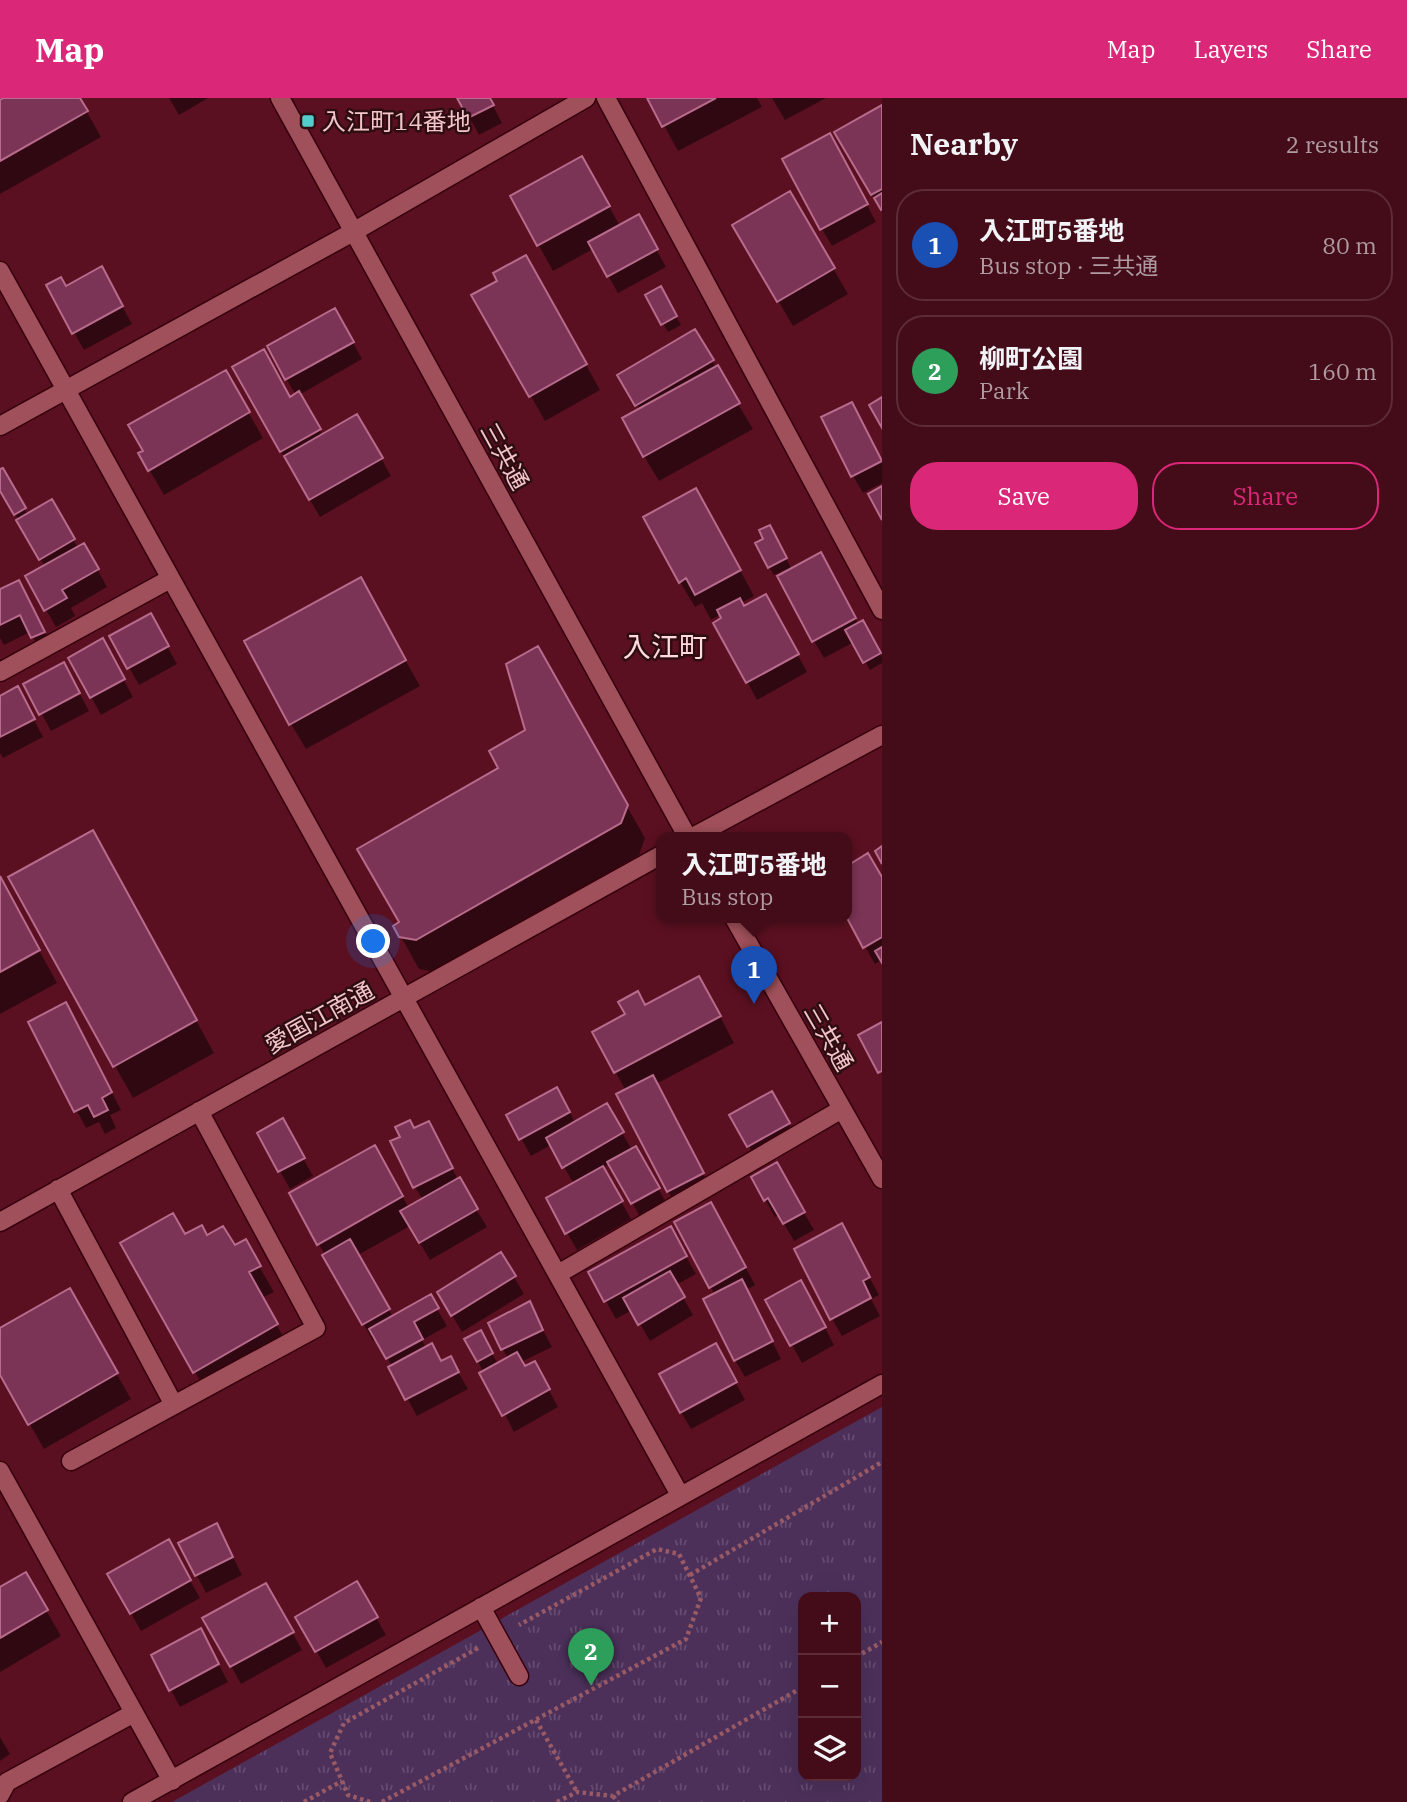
<!DOCTYPE html>
<html lang="en">
<head>
<meta charset="utf-8">
<style>
  :root { --surface:#440c19; --page:#4e1a26; --text:#f1f3f6; --muted:#af9ba2; --line:#5c2c38; --accent:#db2777 }
  body { margin:0; font-family:"IBM Plex Serif","Noto Sans JP",serif; background:var(--page); color:var(--text) }
  .controls { position:absolute; right:21px; bottom:21px; display:grid; overflow:hidden; border-radius:14px; box-shadow:0 7px 28px #0002 }
  .controls button { width:63px; height:63px; display:grid; place-items:center; padding:0; border:0; border-bottom:2px solid var(--line); background:var(--surface); color:var(--text); font:35px sans-serif }
  .you { position:absolute; left:374px; top:844px; width:24px; height:24px; margin:-18px; border:5px solid #fff; border-radius:50%; background:#1a73e8; box-shadow:0 0 0 10px #1a73e833 }
  .badge { display:grid; place-items:center; width:46px; height:46px; border-radius:50%; background:var(--accent); color:#fff; font-size:23px; font-weight:700 }
  .pin { position:absolute; translate:-50% -58px; filter:drop-shadow(0 2px 4px #0008) }
  .pin::after { content:''; position:absolute; top:37px; width:24px; height:21px; background:inherit; clip-path:polygon(0 0,100% 0,50% 100%) }
  .popup { position:absolute; left:656px; top:734px; width:196px; height:91px; box-sizing:border-box; display:grid; place-content:center; border-radius:14px; background:var(--surface); filter:drop-shadow(0 2px 5px #0005); font-size:23px; white-space:nowrap; color:var(--muted) }
  .popup b { font-size:26px; color:var(--text) }
  .popup::after { content:''; position:absolute; left:50%; top:100%; margin-left:-14px; border:14px solid transparent; border-top-color:var(--surface) }
  .list { margin:0; padding:0; list-style:none }
  h2 { display:flex; justify-content:space-between; align-items:center; height:91px; margin:0; padding:0 28px; font-size:30px }
  h2 small { font-size:23px; font-weight:400; color:var(--muted) }
  .list li { display:grid; grid-template-columns:46px 1fr auto; gap:21px; align-items:center; box-sizing:border-box; height:112px; margin:0 14px 14px; padding:0 14px; border:2px solid var(--line); border-radius:28px }
  .list b { display:block; font-size:26px; white-space:nowrap }
  .list p { margin:0; font-size:23px; white-space:nowrap; color:var(--muted) }
  .list em { font-size:23px; font-style:normal; color:var(--muted) }
  .actions { display:flex; gap:14px; padding:21px 28px }
  .actions a { flex:1; padding:16px 0; border:2px solid var(--accent); border-radius:28px; text-align:center; font-size:24px; color:var(--accent) }
  .actions .main { background:var(--accent); color:#fff }
  .icon { flex:none; width:38px; height:38px; fill:none; stroke:currentColor; stroke-width:2; stroke-linecap:round; stroke-linejoin:round }
  .map { position:relative; flex:none; width:882px; height:1704px; overflow:hidden }
  header { display:flex; align-items:center; gap:42px; box-sizing:border-box; height:98px; padding:0 35px; background:var(--accent); color:#fff }
  header strong { font-size:33px }
  nav { display:flex; gap:38px; margin-inline-start:auto; font-size:24px }
  main { display:flex }
  aside { flex:1; background:var(--surface) }
  .map>svg:first-child { display:block }
</style>
</head>
<body>
<header>
<strong>Map</strong>
<nav><a>Map</a><a>Layers</a><a>Share</a></nav>
</header>
<main>
<div class="map">
<svg width="882" height="1704" viewBox="0 0 882 1704">
  <defs>
    <pattern id="park-tufts" width="24" height="20" patternUnits="userSpaceOnUse" patternTransform="scale(1.75)"><rect width="24" height="20" fill="#4c305a"/><path d="M3 7l-1-3M5 7V3M7 7l1-3M15 17l-1-3M17 17v-4M19 17l1-3" fill="none" stroke="#664c70"/></pattern>
  </defs>
  <rect width="100%" height="100%" fill="#5b1021"/>
  <path fill="url(#park-tufts)" fill-rule="evenodd" d="M882,1309V1704H172ZM803,1499H856V1678H803Z"/>
  <path fill="#0007" d="M6,0H79L101,39L0,96V4Z
    M169,0H208L179,17Z
    M459,0H489L502,25L479,37Z
    M649,0H757L762,9L678,53Z
    M772,0H826L785,22Z
    M882,9V113L872,96Z
    M839,55L876,124L832,148L822,131Z
    M582,60L620,128L638,119L666,169L618,195L593,151L553,173L512,99Z
    M789,95L848,196L793,228L734,127Z
    M526,159L600,292L545,323L474,198L499,184Z
    M48,188L66,190L111,188L132,226L84,252Z
    M660,190L681,227L668,234L647,197Z
    M335,212L362,261L299,297L323,338L357,318L391,378L320,419L281,353L290,301L295,296L269,249Z
    M695,234L753,331L659,383L644,358L640,312L619,278Z
    M225,274L263,340L164,397L140,356Z
    M861,324L882,365V385L863,395L853,378Z
    M2,372L28,417L52,404L78,450L84,447L107,489L71,510L75,518L56,529L27,479L45,469L0,389V373Z
    M710,417L754,498L741,505L744,510L775,515L807,574L757,602L716,526L724,521L721,516L711,522L702,505L695,509L680,484Z
    M774,437L792,472L830,473L859,527L863,525L882,559V565L870,572L854,544L824,560L814,543L787,471L774,477L769,469Z
    M0,493L28,501L53,552L43,557L30,534L4,547L0,540Z
    M374,507L420,588L306,651L291,626Z
    M150,517L177,566L139,587L112,539Z
    M537,551L645,740L639,757L435,874L419,871L395,828L401,825L501,670L527,633Z
    M70,560H112L133,599L101,617Z
    M73,583L89,613L51,633L26,587Z
    M0,600L27,608L43,639L3,660L0,655Z
    M868,758L882,783V862L875,866L847,817V770Z
    M111,767L214,955L133,1000L10,780Z
    M0,781L57,885L0,916Z
    M713,905L734,945L656,986L712,1093L678,1110L668,1093L626,993L594,935L645,909Z
    M75,924L121,1012L110,1017L116,1030L105,1036L99,1024L86,1030L30,925Z
    M771,995L798,1043L758,1065L732,1017Z
    M606,1007L632,1052L636,1050L668,1108L642,1122L610,1065L602,1070L631,1121L577,1152L548,1101L574,1086L551,1047L531,1058L508,1017L567,1008L575,1025Z
    M282,1022L313,1078L290,1091L259,1035Z
    M414,1032L438,1042L458,1082L487,1129L430,1162L410,1128L358,1157L393,1219L430,1199L447,1228L422,1242L426,1250L441,1265L450,1260L468,1291L417,1318L390,1269L392,1268L377,1241L373,1243L291,1096L389,1075L409,1110L423,1102L415,1089Z
    M776,1066L814,1132L794,1143L779,1117L775,1119L753,1080Z
    M721,1123L755,1187L746,1192L781,1261L745,1279L735,1262L715,1197L676,1124Z
    M670,1131L696,1176L676,1187L693,1217L650,1243L632,1212L616,1221L590,1175Z
    M185,1138L207,1140L234,1150L245,1144L274,1194L262,1200L291,1253L209,1299L123,1146Z
    M851,1145L879,1197L871,1201L880,1218L842,1238L832,1221Z
    M501,1157L524,1196L462,1234L439,1195Z
    M69,1192L131,1301L44,1351L0,1274V1232Z
    M810,1202L834,1247L802,1265L767,1203Z
    M529,1206L552,1249L521,1264L525,1270L544,1283L558,1309L514,1334L467,1242L480,1235L498,1266L508,1261L490,1225Z
    M725,1265L745,1302L691,1331L681,1314Z
    M168,1444L200,1500L141,1533L109,1477Z
    M226,1445L242,1477L206,1495L180,1446Z
    M25,1476L61,1538L0,1574V1491Z
    M357,1486L386,1537L326,1570L298,1520Z
    M266,1487L302,1552L241,1586L205,1521Z
    M210,1550L228,1584L180,1609L171,1592Z
    M0,1639L10,1656L0,1663Z"/>
  <path fill="#7b3455" stroke="#b86b8c" stroke-width="2" d="M3,0H80L88,13L0,63V2Z
    M457,0H490L494,7L468,20Z
    M647,0H716L662,29Z
    M882,7V91L871,97L834,34Z
    M830,35L868,106L820,132L782,61Z
    M582,58L610,108L537,148L510,98Z
    M790,93L835,170L777,204L732,127Z
    M882,95V111L881,112L874,100Z
    M639,116L658,151L607,179L588,144Z
    M526,157L587,266L529,299L471,197L497,183L493,175Z
    M102,168L123,208L72,236L46,187L61,179L66,188Z
    M661,188L677,218L661,227L645,197Z
    M335,210L354,244L285,282L267,248Z
    M695,231L714,262L635,308L617,277Z
    M264,251L290,299L299,293L321,331L280,354L232,269Z
    M718,267L740,305L643,359L622,320Z
    M226,272L250,314L148,373L138,355L143,353L128,327Z
    M882,299V330L869,307Z
    M852,304L882,363L851,379L821,319Z
    M357,316L383,360L309,402L284,358Z
    M3,370L26,410L14,417L0,393V371Z
    M882,388V422L868,396Z
    M696,390L741,472L695,497L686,480L679,485L643,419Z
    M52,401L75,441L39,462L16,422Z
    M770,427L787,460L768,470L755,445L763,441L759,432Z
    M84,445L99,471L62,492L67,500L44,513L25,478Z
    M821,454L856,520L812,544L777,478Z
    M361,479L406,562L289,627L244,543Z
    M19,482L45,534L31,540L20,517L0,527V491Z
    M766,496L799,556L746,585L713,525L721,520L717,512L740,500L744,508Z
    M151,515L169,548L127,571L109,538Z
    M863,522L881,555L863,565L845,532Z
    M103,540L125,581L90,600L68,560Z
    M538,548L628,707L621,725L416,842L399,839L393,828L399,824L357,751L498,670L489,653L525,632L506,566Z
    M64,564L80,595L39,617L23,586Z
    M18,588L35,621L0,639V598Z
    M93,732L197,922L113,969L8,779Z
    M882,748V766L875,753Z
    M868,755L882,779V839L863,850L847,820V768Z
    M0,778L40,852L0,874Z
    M882,849V865L875,853Z
    M699,878L721,918L614,975L592,934L625,916L618,904L638,893L645,907Z
    M66,904L112,994L102,1000L108,1012L94,1019L88,1007L74,1014L28,924Z
    M882,924V973L878,975L858,937Z
    M653,977L704,1075L667,1094L616,996Z
    M557,989L570,1014L519,1042L506,1017Z
    M772,993L790,1025L747,1049L729,1017Z
    M607,1005L624,1034L562,1070L546,1040Z
    M283,1020L305,1060L278,1074L257,1035Z
    M410,1022L414,1030L429,1023L453,1070L413,1090L390,1043L400,1039L395,1029Z
    M375,1047L403,1098L317,1147L289,1095Z
    M636,1048L660,1090L631,1106L607,1064Z
    M777,1064L805,1114L783,1126L768,1100L764,1103L751,1079Z
    M603,1068L623,1103L565,1136L546,1100Z
    M460,1079L478,1111L419,1145L400,1113Z
    M711,1104L746,1169L709,1190L674,1124Z
    M173,1115L185,1136L202,1127L207,1137L223,1128L235,1147L246,1141L261,1168L249,1174L278,1226L193,1275L120,1145Z
    M842,1125L870,1179L863,1183L871,1200L830,1222L794,1151Z
    M671,1128L687,1158L604,1204L588,1174Z
    M350,1141L390,1211L362,1227L322,1157Z
    M501,1154L516,1178L451,1218L437,1194Z
    M670,1173L685,1199L638,1227L623,1200Z
    M742,1181L773,1243L734,1263L703,1201Z
    M801,1182L826,1229L790,1248L765,1202Z
    M70,1190L118,1275L28,1327L0,1277V1230Z
    M431,1196L439,1210L414,1224L423,1241L386,1261L369,1231Z
    M530,1203L543,1232L501,1252L488,1225Z
    M481,1232L493,1255L477,1264L464,1241Z
    M432,1245L441,1263L451,1258L459,1274L405,1302L388,1269Z
    M716,1245L737,1284L680,1315L659,1276Z
    M517,1254L525,1268L535,1263L550,1291L502,1318L479,1275Z
    M217,1425L233,1459L195,1478L178,1445Z
    M169,1441L191,1482L130,1516L107,1476Z
    M26,1474L48,1512L0,1540V1489Z
    M357,1483L378,1519L315,1554L295,1519Z
    M266,1485L294,1534L230,1569L202,1520Z
    M201,1530L219,1566L169,1593L151,1557Z"/>
  <g fill="none" stroke-linecap="round" stroke-linejoin="round">
    <g stroke="#36000d" stroke-width="21">
      <path id="minor" d="M280,0L688,740
        M606,0L882,512
        M0,173L680,1397
        M0,328L353,134L586,0
        M0,574L170,481
        M691,740L882,637
        M734,820L882,1081
        M58,1091L174,1307
        M0,1124L661,757
        M558,1176L842,1011
        M71,1363L316,1230L199,1013
        M0,1373L172,1683
        M481,1509L519,1578
        M0,1697L7,1684L134,1615
        M132,1704L882,1286"/>
    </g>
    <path stroke="#995a66" stroke-width="4.5" stroke-dasharray="3.5 3.5" stroke-linecap="butt" d="M690,1477L882,1364
      M856,1559L882,1544
      M536,1622L577,1694
      M613,1698L618,1704
      M304,1704L342,1683
      M370,1704L348,1697L330,1655L344,1625L478,1550
      M382,1704L686,1541L701,1500L679,1456L657,1451L519,1527
      M557,1704L577,1694L613,1698L803,1589"/>
    <use href="#minor" stroke="#a0505a" stroke-width="18"/>
  </g>
  <rect fill="#53cdcb" stroke="#2d0d12" stroke-width="2.5" x="301" y="16" width="14" height="14" rx="3.5"/>
  <g text-anchor="middle" dominant-baseline="central" stroke-width="5" stroke-linejoin="round" paint-order="stroke">
    <g font-size="24" fill="#f3c5c8" stroke="#2d0d12" text-anchor="start">
      <text x="322" y="23">入江町14番地</text>
    </g>
    <g font-size="24" fill="#f3c5c8" stroke="#2d0d12">
      <text transform="translate(505 358) rotate(61)">三共通</text>
      <text transform="translate(319 919) rotate(-29)">愛国江南通</text>
      <text transform="translate(829 939) rotate(60)">三共通</text>
    </g>
    <g font-size="28" fill="#ffd9db" stroke="#2d0d12">
      <text x="665" y="548">入江町</text>
    </g>
  </g>
</svg>
<div class="controls">
<button>+</button>
<button>−</button>
<button><svg class="icon" aria-label="layers" viewBox="0 0 24 24"><path d="M12 4l9 5-9 5-9-5zM3 14l9 5 9-5"/></svg></button>
</div>
<div class="you"></div>
<div class="pin badge" style="left:754px;top:906px;background:#1a4fb4">1</div>
<div class="popup"><b>入江町5番地</b>Bus stop</div>
<div class="pin badge" style="left:591px;top:1588px;background:#2e9e5b">2</div>
</div>
<aside>
<h2>Nearby<small>2 results</small></h2>
<ul class="list">
<li><span class="badge" style="background:#1a4fb4">1</span><div><b>入江町5番地</b><p>Bus stop · 三共通</p></div><em>80 m</em></li>
<li><span class="badge" style="background:#2e9e5b">2</span><div><b>柳町公園</b><p>Park</p></div><em>160 m</em></li>
</ul>
<div class="actions"><a class="main">Save</a><a>Share</a></div>
</aside>
</main>
</body>
</html>
